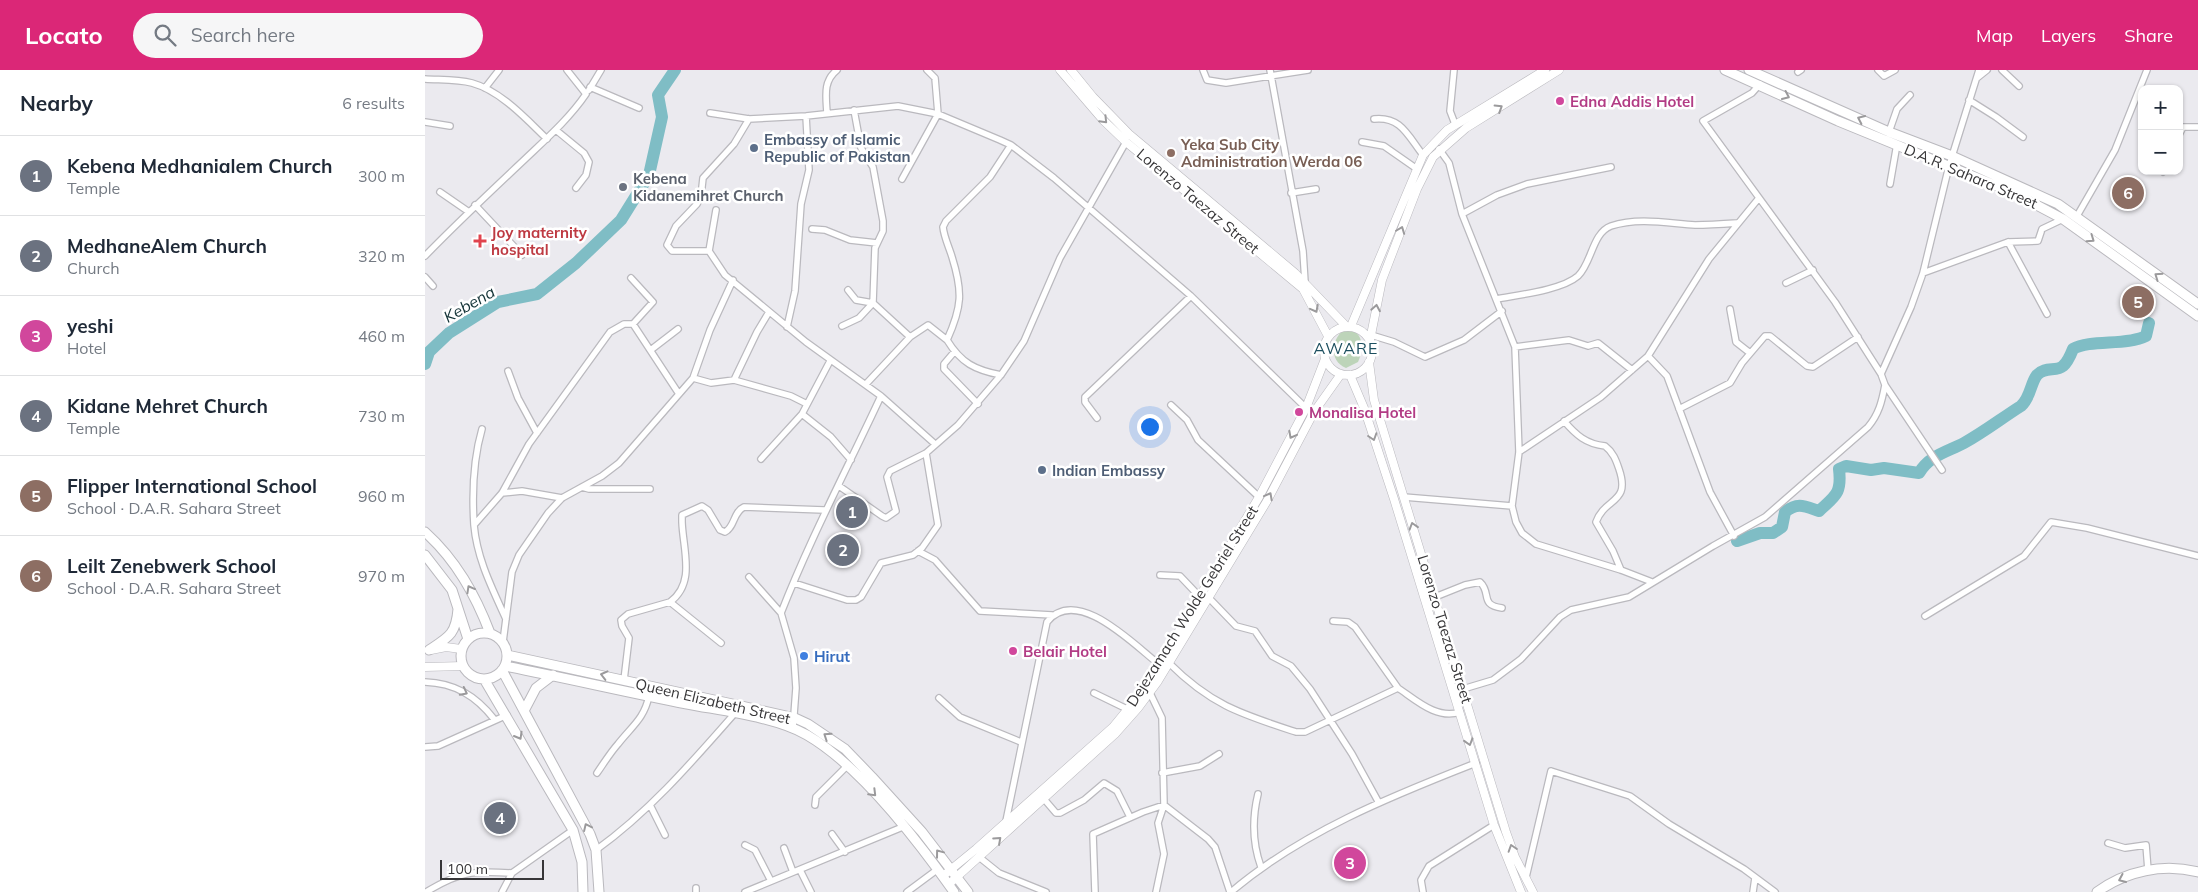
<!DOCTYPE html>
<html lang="en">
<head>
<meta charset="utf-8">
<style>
  :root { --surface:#fff; --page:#f6f6f7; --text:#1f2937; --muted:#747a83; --line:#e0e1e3; --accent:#db2777 }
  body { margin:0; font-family:Mulish,sans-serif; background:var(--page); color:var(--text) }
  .controls { position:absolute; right:15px; top:15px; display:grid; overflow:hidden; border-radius:10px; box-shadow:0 1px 4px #0004 }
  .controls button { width:45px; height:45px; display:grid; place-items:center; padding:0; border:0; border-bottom:1px solid var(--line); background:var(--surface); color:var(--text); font:25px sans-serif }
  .scale { position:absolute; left:15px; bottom:12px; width:104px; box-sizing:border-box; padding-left:5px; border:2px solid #373638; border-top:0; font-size:14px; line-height:18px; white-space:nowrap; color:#373638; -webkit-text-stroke:4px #fff; paint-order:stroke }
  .you { position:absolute; left:724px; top:356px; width:18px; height:18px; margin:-12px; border:4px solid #fff; border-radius:50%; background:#1a73e8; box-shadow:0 0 0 8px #1a73e833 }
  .badge { display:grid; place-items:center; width:32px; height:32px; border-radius:50%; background:var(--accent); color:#fff; font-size:16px; font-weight:700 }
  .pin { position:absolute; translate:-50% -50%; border:2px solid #fff; box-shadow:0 1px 5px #0006 }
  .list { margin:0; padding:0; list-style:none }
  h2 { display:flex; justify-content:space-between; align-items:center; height:65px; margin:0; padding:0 20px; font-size:21px }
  h2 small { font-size:16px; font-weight:400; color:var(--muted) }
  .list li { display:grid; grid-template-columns:32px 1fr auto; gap:15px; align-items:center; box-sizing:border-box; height:80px; padding:0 20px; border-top:1px solid var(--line) }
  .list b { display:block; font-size:19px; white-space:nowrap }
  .list p { margin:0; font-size:16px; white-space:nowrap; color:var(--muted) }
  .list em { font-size:16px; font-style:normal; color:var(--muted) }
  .icon { flex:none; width:28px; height:28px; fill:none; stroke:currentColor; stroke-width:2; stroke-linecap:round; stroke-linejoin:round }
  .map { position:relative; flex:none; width:1773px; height:822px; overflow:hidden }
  header { display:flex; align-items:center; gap:30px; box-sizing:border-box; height:70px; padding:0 25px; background:var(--accent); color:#fff }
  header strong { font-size:24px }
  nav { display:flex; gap:28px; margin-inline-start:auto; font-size:18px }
  .search { width:350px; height:45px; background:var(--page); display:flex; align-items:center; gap:12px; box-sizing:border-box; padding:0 18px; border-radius:28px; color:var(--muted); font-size:19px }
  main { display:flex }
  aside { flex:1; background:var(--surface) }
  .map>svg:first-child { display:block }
</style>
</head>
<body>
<header>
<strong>Locato</strong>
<div class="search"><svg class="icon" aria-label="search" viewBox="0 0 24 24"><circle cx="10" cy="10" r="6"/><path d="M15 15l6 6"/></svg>Search here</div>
<nav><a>Map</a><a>Layers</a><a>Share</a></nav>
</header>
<main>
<aside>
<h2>Nearby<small>6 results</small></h2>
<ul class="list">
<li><span class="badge" style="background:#6b7280">1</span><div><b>Kebena Medhanialem Church</b><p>Temple</p></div><em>300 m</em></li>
<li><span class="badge" style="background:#6b7280">2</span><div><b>MedhaneAlem Church</b><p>Church</p></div><em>320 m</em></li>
<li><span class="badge" style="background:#d1479c">3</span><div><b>yeshi</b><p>Hotel</p></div><em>460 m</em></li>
<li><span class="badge" style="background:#6b7280">4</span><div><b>Kidane Mehret Church</b><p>Temple</p></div><em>730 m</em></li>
<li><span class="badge" style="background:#8d6e63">5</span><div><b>Flipper International School</b><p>School · D.A.R. Sahara Street</p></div><em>960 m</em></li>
<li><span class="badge" style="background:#8d6e63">6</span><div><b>Leilt Zenebwerk School</b><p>School · D.A.R. Sahara Street</p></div><em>970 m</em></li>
</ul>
</aside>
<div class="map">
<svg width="1773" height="822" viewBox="0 0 1773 822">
  <rect width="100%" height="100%" fill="#ebeaef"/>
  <path fill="#bdd4b9" d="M922,258C939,262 939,279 933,292L921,298C903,291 906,266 922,258Z"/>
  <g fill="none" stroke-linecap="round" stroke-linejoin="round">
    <path stroke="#7fbdc5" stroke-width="12" d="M0,294L4,282L24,263L73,232L112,224L151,193L196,150L224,105L237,47L233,25L250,0
      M1312,471L1335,463H1348L1357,457L1360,442C1373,432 1379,436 1394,441C1410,426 1417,424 1414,399L1421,396L1446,400L1459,398L1494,403C1505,385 1522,382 1539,373C1559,362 1577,348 1596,336C1606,327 1605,314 1612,305C1620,296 1631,302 1638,296C1643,292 1646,284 1648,279C1665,269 1702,276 1721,266L1724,253"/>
    <g stroke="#bab9be" stroke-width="8">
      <path id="minor" d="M778,0L782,10L801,13L883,0
        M845,0L878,181L880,212
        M1029,0L1025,41L1030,54
        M1453,0L1459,6L1470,0
        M1577,0L1594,16
        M1373,2L1376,0
        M1552,8L1562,0
        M0,9C15,10 32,9 47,13C76,21 101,49 122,69
        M1335,14L1327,23L1278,51L1410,232L1456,304L1460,315L1517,400
        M165,17L214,38
        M60,18L74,0
        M164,20L176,0
        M1544,30L1571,47L1598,67
        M429,40L436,78L448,97L458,151V161L450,178L448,233L485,267
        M285,43L324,49L381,46L473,36L513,44L575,70L586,75L629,108L766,226L881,338
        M402,43C401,26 398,11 412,0
        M949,49C976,46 983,66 998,85
        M0,52L25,56
        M131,60L159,83L164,92L161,105L151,118
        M1464,62L1472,39L1485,25
        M1754,65L1758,57H1773
        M937,72L959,76L992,99
        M1014,79L1024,93L1037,144L1090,277L1094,382L1087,436L1091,452L1097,463L1111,474L1196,500L1227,512
        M1738,102L1739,101
        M477,109L513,44L510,8L502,0
        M1465,114L1472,74
        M15,122L44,142
        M866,123L891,119
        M50,135L97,185
        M291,140L284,181L300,205L381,272L456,326L510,374
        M1037,144L1072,125L1102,114L1186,97
        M1652,146L1690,80L1722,0
        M387,159L400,160L425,170L452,173
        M1583,172L1622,244
        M284,181H247L242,175L251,156L272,134L276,126L278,108L309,74L324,49
        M0,186C32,153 65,122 98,91C120,70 144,49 161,24L142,0
        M1498,203L1583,172L1613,171L1617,159L1638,149
        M0,207L8,216
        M206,208L228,232L208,254
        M1361,213L1388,200
        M1072,229C1093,225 1137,220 1153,206C1167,193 1167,163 1186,156C1213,147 1242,153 1270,155C1284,155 1298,154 1312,153
        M1305,239L1311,272L1325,283
        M417,256L434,248L448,233L431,230L423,220
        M362,257L370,221L376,134L384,100L381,46
        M946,265L969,272L1000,287L1039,270L1077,241
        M1090,277L1144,270L1163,276L1173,273L1207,300
        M227,279L253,259
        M530,281L519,294V299L553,334
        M1223,286L1242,306L1285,422L1309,466
        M83,301L93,328L112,363
        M1456,304L1486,237L1498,203L1524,96L1554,0
        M576,305C550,300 536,293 522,270C537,237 538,222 527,187C524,177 519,167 518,157L521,151L565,107L586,75
        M268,308L286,313L309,310L332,262L344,242
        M309,310L366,326L382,334
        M441,314L485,267L503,255L522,270
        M746,335L762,350L773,370L834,427
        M1254,339L1305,313L1317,293L1340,266H1345L1382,296L1388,297L1433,267
        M377,344L406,367L426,390
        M672,348L660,332V327L766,226
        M1139,351C1151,365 1161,374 1180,376C1188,382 1191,390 1194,399C1206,434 1180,427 1171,452L1188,481L1196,500
        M1094,382L1176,327L1223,286L1284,189L1334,128
        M336,389L377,344L405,291
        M414,416L457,446L461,448L471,441L462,407L465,401L501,383L533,355L576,305L599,271L635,188L701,72
        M157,417L164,419H225
        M77,423L97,421L137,428
        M979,427L1087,436
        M49,455C47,423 48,390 57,359
        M493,481L510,490L555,541L627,545
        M735,505L755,506L775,527
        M324,507L356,543L369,588L371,618L368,658
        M369,513L422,530H431L436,527L456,493L488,485L497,478L513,455L501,383
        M1010,527L1040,515L1055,512C1067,523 1054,535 1077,538
        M784,528L811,556L830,561L847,586L866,596L885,619L927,684L954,733
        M245,532C271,513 258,480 257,452V445L277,436L283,440L295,460L300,462C310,457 308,442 319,437L399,440
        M356,543C385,469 422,399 456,326
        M1500,546L1599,486L1626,452L1662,458L1773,486
        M81,549C67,518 52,489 49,455L77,423L104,374L185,262L199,254H208L254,324
        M908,551L923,552L930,557L973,618
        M78,572L87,502L94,485L123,443L137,428L177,406L194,393L268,308L285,260L308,210
        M744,593C786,635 816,644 871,662H880L973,618C991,630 1012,650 1035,642
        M199,610L204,568L197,556L196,550L203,544L245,532L296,573
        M0,612C30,613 51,626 69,649
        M1038,619L1068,610L1096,589L1135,547L1146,540L1204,527L1288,476L1340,447L1443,357C1454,344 1457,331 1460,315
        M669,623L704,640
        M725,623L737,648L739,735L733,753L739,784L731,822
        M514,628L535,647L596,672
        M0,677L13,676L82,645
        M172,703C179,693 185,683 193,674C207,656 219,649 224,626
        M737,703L775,696L794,684
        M833,724C827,749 827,772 836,797
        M619,729L631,743H635L659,730L679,713L692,721L705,747
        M225,735L240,765
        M390,735L391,727L422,696
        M581,751L622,552C652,514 711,577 735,595
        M407,764L420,782
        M1683,773L1700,778L1721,775L1723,800
        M320,775L330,780L346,811
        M359,778L368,802
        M171,780C224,742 267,692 310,643
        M554,787L574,803L621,822
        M375,800L386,822
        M1101,807L1126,701L1205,726L1244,754L1319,799L1350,822
        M1,822C36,801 47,801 87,803
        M77,822L87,803L148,760
        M271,822V818
        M320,822L480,756
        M482,822L513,799
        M670,822L668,764L718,742L739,735L783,769L790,777L805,822
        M806,822C877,762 964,727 1051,693
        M998,822L996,810L1004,796L1069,755
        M1328,822L1330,808"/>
    </g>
    <g stroke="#bab9be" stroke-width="9">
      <path id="secondary" d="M635,0L678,50L701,72L878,219L903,266
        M646,0L668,27L704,64L870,203L921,256
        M926,256L998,85L1022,60L1120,0
        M899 281a24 24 0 1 1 48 0a24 24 0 1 1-48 0Z
        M945,270L957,210L992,119L1008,87L1041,58L1134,0
        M944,292L949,330L1081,762L1090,787L1108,822
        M925,305L939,338L969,429L1069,755L1096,822
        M6,580L21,577L36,579
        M0,597L38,596
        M518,806L551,779L688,657L720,618L834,427L881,338L900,289
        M524,814L690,664L713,638L733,611L842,431L889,342L916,304"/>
    </g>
    <g stroke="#bab9be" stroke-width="11">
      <path id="primary" d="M1300,0L1413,51L1589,123L1638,149L1773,246
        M1324,0L1464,62L1527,86L1633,134L1773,234
        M0,462C31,490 50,524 65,563
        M0,485L27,520L43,569
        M36 586a23 23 0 1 1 46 0a23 23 0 1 1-46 0Z
        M4,580C24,567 31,564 33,539
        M82,585L312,635L370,648L383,654L420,679L447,707L497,762L543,822
        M80,596C141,608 201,622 262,634C298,641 351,647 382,665C437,697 493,771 529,822
        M77,600L165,764L171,780L174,822
        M59,609L148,760L157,792L158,822
        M100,639L111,618L128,605
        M1672,822C1701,801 1738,793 1773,802"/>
    </g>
    <use href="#minor" stroke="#fff" stroke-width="5.5"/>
    <use href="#secondary" stroke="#fff" stroke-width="8"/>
    <use href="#primary" stroke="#fff" stroke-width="9"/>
  </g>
  <defs><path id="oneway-chevron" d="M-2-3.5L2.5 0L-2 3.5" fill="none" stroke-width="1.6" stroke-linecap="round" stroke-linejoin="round" transform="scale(1.25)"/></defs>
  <g stroke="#9b9a9c">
    <use href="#oneway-chevron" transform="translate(1361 26) rotate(25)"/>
    <use href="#oneway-chevron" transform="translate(1074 38) rotate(-32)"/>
    <use href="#oneway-chevron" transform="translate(1436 49) rotate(-155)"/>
    <use href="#oneway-chevron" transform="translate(679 50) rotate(46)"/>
    <use href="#oneway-chevron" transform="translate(976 160) rotate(-69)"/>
    <use href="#oneway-chevron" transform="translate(1666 169) rotate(35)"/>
    <use href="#oneway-chevron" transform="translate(1733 206) rotate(-145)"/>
    <use href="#oneway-chevron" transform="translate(951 238) rotate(-80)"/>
    <use href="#oneway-chevron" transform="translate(890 239) rotate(62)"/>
    <use href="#oneway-chevron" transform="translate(867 365) rotate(118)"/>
    <use href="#oneway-chevron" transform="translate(948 367) rotate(72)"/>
    <use href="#oneway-chevron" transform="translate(844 426) rotate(-62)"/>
    <use href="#oneway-chevron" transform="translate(988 456) rotate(-107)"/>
    <use href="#oneway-chevron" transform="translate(45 519) rotate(-119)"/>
    <use href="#oneway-chevron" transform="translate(179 605) rotate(-166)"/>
    <use href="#oneway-chevron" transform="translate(39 622) rotate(27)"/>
    <use href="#oneway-chevron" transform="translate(94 666) rotate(60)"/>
    <use href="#oneway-chevron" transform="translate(402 666) rotate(-146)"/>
    <use href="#oneway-chevron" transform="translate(1044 672) rotate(73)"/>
    <use href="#oneway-chevron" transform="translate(448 723) rotate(45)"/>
    <use href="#oneway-chevron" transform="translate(162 757) rotate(-115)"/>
    <use href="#oneway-chevron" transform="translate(573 770) rotate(-42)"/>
    <use href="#oneway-chevron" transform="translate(1087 778) rotate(-108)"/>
    <use href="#oneway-chevron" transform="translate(514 783) rotate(-127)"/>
    <use href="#oneway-chevron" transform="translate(1697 809) rotate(156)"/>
  </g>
  <g fill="#d1479c" stroke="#fff" stroke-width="2">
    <circle cx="1135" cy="31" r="5"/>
    <circle cx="874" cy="342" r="5"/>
    <circle cx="588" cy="581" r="5"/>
  </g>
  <g fill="#5c6f8a" stroke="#fff" stroke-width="2">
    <circle cx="329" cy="78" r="5"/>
    <circle cx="617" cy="400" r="5"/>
  </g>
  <circle fill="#8d6e63" stroke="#fff" stroke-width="2" cx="746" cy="83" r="5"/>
  <circle fill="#6b7280" stroke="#fff" stroke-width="2" cx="198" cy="117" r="5"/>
  <path fill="#e0444e" stroke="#fff" stroke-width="2" d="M52.5 163.5h5v5h5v5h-5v5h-5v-5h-5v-5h5z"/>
  <circle fill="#3f7fe0" stroke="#fff" stroke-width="2" cx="379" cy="586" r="5"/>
  <g text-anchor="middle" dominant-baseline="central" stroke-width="5" stroke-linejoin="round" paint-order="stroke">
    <g font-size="15" font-weight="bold" fill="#b23c85" stroke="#fff" text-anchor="start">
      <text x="1145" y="31">Edna Addis Hotel</text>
      <text x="884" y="342">Monalisa Hotel</text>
      <text x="598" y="581">Belair Hotel</text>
    </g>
    <g font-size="15" font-weight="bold" fill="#4e5e75" stroke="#fff" text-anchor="start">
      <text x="339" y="69">Embassy of Islamic<tspan x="339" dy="17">Republic of Pakistan</tspan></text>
      <text x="627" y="400">Indian Embassy</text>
    </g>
    <g font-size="15" font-weight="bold" fill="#785e54" stroke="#fff" text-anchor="start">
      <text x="756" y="74">Yeka Sub City<tspan x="756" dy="17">Administration Werda 06</tspan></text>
    </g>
    <g font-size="15" fill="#373638" stroke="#fff">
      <text transform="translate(1546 106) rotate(23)">D.A.R. Sahara Street</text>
      <text transform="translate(773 131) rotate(40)">Lorenzo Taezaz Street</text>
      <text transform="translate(767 536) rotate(-58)">Dejezamach Wolde Gebriel Street</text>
      <text transform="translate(1020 559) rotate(73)">Lorenzo Taezaz Street</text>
      <text transform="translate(288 631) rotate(13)">Queen Elizabeth Street</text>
    </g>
    <g font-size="15" font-weight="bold" fill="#5b616d" stroke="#fff" text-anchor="start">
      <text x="208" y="108">Kebena<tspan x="208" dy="17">Kidanemihret Church</tspan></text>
    </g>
    <g font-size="15" font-weight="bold" fill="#be3a42" stroke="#fff" text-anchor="start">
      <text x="66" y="162">Joy maternity<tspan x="66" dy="17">hospital</tspan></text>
    </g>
    <g font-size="15" font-weight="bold" fill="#366cbe" stroke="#fff" text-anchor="start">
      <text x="389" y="586">Hirut</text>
    </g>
    <g font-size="16" font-style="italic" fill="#113135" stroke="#fff">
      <text transform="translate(44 234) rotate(-30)">Kebena</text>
    </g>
    <g font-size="16" letter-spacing="1" fill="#1c4f5f" stroke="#fff">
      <text x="921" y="278">AWARE</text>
    </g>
  </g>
</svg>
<div class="controls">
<button>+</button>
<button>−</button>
</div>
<div class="scale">100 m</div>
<div class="you"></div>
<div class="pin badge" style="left:427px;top:442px;background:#6b7280">1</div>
<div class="pin badge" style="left:418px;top:480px;background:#6b7280">2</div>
<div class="pin badge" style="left:925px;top:793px;background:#d1479c">3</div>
<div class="pin badge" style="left:75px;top:748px;background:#6b7280">4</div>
<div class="pin badge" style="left:1713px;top:232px;background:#8d6e63">5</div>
<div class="pin badge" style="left:1703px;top:123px;background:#8d6e63">6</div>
</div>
</main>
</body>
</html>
